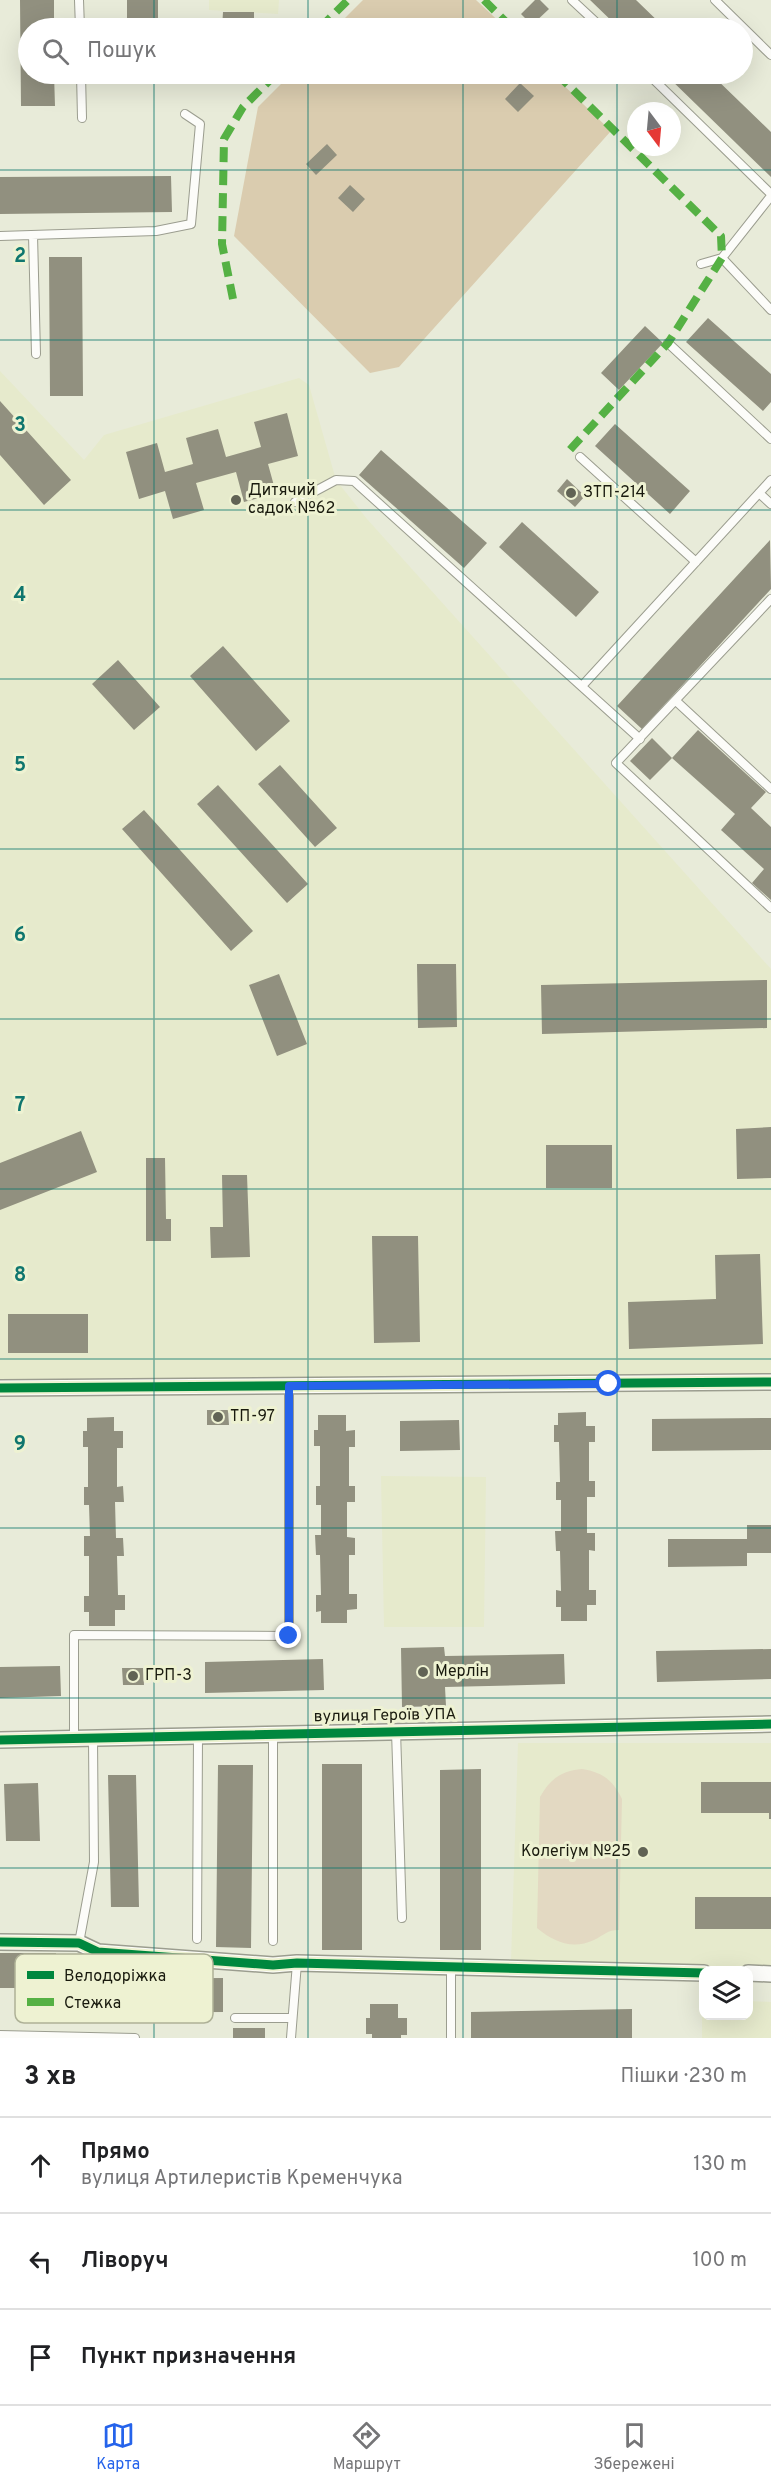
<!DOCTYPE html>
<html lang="uk">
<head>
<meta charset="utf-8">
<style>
  :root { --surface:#fff; --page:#f2f2f2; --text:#202124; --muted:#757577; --line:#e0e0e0; --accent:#2563eb }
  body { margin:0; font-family:Overpass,sans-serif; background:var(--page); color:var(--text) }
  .controls { position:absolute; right:18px; bottom:18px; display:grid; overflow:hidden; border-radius:12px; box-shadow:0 6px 24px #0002 }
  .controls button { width:54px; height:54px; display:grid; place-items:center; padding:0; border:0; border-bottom:2px solid var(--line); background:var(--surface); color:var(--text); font:30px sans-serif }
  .compass { position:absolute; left:627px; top:102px; width:54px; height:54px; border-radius:50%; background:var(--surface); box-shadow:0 6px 24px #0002; rotate:164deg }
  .stop { position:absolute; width:18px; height:18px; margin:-14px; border:4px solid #2563eb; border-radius:50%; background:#fff }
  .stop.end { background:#2563eb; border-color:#fff; box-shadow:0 2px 6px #0008 }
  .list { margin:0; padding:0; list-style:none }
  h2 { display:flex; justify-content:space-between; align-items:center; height:78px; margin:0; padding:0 24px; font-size:26px }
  h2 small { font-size:20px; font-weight:400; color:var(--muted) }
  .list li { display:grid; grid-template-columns:39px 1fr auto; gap:18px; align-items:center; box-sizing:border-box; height:96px; padding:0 24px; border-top:2px solid var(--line) }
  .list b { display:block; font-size:22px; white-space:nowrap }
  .list p { margin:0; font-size:20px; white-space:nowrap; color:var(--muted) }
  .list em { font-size:20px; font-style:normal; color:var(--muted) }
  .icon { flex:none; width:33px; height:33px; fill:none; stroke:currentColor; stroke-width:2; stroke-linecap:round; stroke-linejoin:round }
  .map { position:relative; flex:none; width:771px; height:2038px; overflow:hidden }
  .search { position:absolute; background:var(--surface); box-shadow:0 6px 24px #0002; left:18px; right:18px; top:18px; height:66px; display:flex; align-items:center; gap:15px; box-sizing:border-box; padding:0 21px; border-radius:33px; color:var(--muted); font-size:22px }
  .sheet { height:366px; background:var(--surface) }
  nav { display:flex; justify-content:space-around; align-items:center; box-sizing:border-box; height:84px; border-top:2px solid var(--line); background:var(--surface); font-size:16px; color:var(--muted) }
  nav a { display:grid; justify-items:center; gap:3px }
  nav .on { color:var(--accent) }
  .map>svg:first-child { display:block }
</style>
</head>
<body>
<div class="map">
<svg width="771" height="2038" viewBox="0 0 771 2038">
  <rect width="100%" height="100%" fill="#e8ebd9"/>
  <path fill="#e6eacc" d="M209,0H279L278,14L209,10Z
    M0,371L84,460L104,435L299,378L309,385L336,480L367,519L771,969V1390L0,1384Z
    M381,1476L486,1477L484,1627H384Z
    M518,1743H771V1968L511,1961Z
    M702,2000L704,2016H748L749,2001L771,2002V2038H702Z"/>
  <path fill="#e3d9c2" d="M582,1769C602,1772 613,1780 622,1799L619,1930C607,1930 604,1935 594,1940C572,1950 554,1942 537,1928L540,1797C550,1779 561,1771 582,1769Z"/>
  <path fill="#daccaf" d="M363,0H476L506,28H335Z
    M291,74H552L611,131L399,367L370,373L234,236L258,107Z"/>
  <path fill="#91907f" d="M20,0H54V28H28V74H54L55,106H21Z
    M127,0H158V28H127Z
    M535,0H540L549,9L532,25L521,14Z
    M590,0H636L665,28H619Z
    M223,12H254V28H222Z
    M128,74H159V84H128Z
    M665,74H711L771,132V177Z
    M520,83L534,96L518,112L505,99Z
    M327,144L337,155L316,175L306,164Z
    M171,176L172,212L0,214V177Z
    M350,185L365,199L353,212L338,198Z
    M49,257H82L83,396H50Z
    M708,318L771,374V402L763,411L686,342Z
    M645,326L663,343L619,390L601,373Z
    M0,401L71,480L44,505L0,455Z
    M287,413L298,456L268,464L276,493L244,502L236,472L196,483L204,510L173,519L165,491L139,499L126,452L157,443L165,472L193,464L186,438L218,429L226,457L261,447L254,422Z
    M615,424L690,491L670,514L595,446Z
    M381,450L487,543L464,568L359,475Z
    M567,479L585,496L575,507L557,491Z
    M522,522L599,592L576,617L499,547Z
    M770,540L771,589L642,729L617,706Z
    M223,646L290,721L256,751L190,676Z
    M118,660L160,707L134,730L92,684Z
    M698,730L766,792L751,808L771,827V900L752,883L764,869L721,830L735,814L672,758Z
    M652,738L672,758L650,780L630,761Z
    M280,765L337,828L315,847L258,784Z
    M218,785L308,884L287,903L197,804Z
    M144,810L253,931L231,951L122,829Z
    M417,964H456L457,1027L418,1028Z
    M279,974L307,1044L277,1056L249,985Z
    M767,980V1028L542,1034L541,985Z
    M771,1127V1178L737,1179L736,1129Z
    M81,1131L97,1172L0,1210V1163Z
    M546,1145H612V1188H546Z
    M146,1158H165L166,1219H171V1241H146Z
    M222,1175H247L250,1257L211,1258L210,1227H223Z
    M372,1236H418L420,1342L374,1343Z
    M760,1254L763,1344L629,1349L628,1302L716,1299L715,1255Z
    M8,1314H88V1353H8Z
    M207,1410H228L229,1425H207Z
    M586,1412V1426H595V1442H589V1481H595V1497H587V1533H595V1551L589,1550V1590H596V1605H587V1621H561V1607H556V1590L561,1591L560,1551H556L555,1531H561V1500H556V1482H560L559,1442H554V1425H558V1413Z
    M318,1415H346V1431L355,1430V1447H349V1486H355V1502H347V1537L355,1538V1555H349V1594H357V1609L347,1610V1623H321V1611L316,1612V1595H321L320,1555H316L315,1535H321V1505H316V1486H320V1446H314V1430H318Z
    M114,1417V1431H123V1448H117V1487L123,1486L124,1502H115L116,1538H123L124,1556H117L118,1595H125V1610H115V1626H89V1612H84V1596H89V1556H84V1536H90L89,1505H84V1487H88V1447H83V1431H87V1418Z
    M771,1418V1450L652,1451V1419Z
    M459,1420L460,1450L400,1451V1421Z
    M747,1525H771V1553H747V1566L668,1567V1539H747Z
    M444,1647L445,1656L564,1654L565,1684L445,1687L446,1706L402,1707L401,1648Z
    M771,1649V1679L657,1682L656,1651Z
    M323,1659L324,1690L205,1693V1662Z
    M60,1666L61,1696L0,1698V1667Z
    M122,1668H143L144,1685H123Z
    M322,1764H362V1950H322Z
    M218,1765H253L251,1948L216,1947Z
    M481,1769V1950H440V1770Z
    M108,1775H136L139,1907H111Z
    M701,1782H771V1819H769V1813H701Z
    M38,1783L40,1841H6L4,1784Z
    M695,1897H771V1929H695Z
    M0,1953H56V1979L223,1978V2012L56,2013V1988H0Z
    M370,2004H398V2018H407V2035H401V2038H372V2034H366V2018H370Z
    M632,2009V2038H471V2012Z
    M233,2028H265V2038H233Z"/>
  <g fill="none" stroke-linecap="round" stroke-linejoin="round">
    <g stroke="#9b9d8f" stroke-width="10">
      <path id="lane" d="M79,0L80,28
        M572,0L602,28
        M715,0L771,55
        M81,74L82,118
        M648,74L771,194
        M33,235L36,354
        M0,236L156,231L191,224L200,124L185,114
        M722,258L771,196
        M701,264L722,258L771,310
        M668,343L771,439
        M580,457L696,562
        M759,493L771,504
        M295,502L336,480L354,481L640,739
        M771,599L616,763L771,908
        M582,686L771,480
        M676,701L771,789
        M396,1731L402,1918
        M74,1738V1635L289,1636V1386
        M197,1939L198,1735
        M273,1941V1733
        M79,1943L94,1862L93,1738
        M451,1966V2038
        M235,2018H292
        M0,2035L135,2038
        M291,2038L297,1963"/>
    </g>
    <g stroke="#9b9d8f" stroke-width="18">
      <path id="street" d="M0,1388L771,1382
        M0,1740L771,1724
        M0,1942L79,1943L98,1952L273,1965L297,1963L704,1973
        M748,1973L771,1974"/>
    </g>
    <use href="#lane" stroke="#fcfcf9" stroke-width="8"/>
    <use href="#street" stroke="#fcfcf9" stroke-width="15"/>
    <path stroke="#55b144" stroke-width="8" stroke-dasharray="15 8" stroke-linecap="butt" d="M484,0L512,28
      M320,28L348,0
      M557,74L721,236L722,258L668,343L566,454
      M233,299L222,244L224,139L243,107L276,74"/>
    <g stroke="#eef2d2" stroke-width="13">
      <path id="cycleway" d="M0,1388L771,1382
        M0,1740L771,1724
        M0,1942L79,1943L98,1952L273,1965L297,1963L704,1973"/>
    </g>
    <use href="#cycleway" stroke="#00873e" stroke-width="9"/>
  </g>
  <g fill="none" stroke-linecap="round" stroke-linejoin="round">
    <path stroke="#2563eb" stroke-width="8" d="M289,1636V1386L609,1384"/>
  </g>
  <path fill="none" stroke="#0f766e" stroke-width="1.5" stroke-opacity="0.55" d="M154,0V28M308,0V28M463,0V28M617,0V28M154,74V2038M308,74V2038M463,74V2038M617,74V2038M0,170H771M0,340H771M0,510H771M0,679H771M0,849H771M0,1019H771M0,1189H771M0,1359H771M0,1528H771M0,1698H771M0,1868H771"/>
  <g fill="#616355" stroke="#eef2d2" stroke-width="2">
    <circle cx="571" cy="493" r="6"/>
    <circle cx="236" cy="500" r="6"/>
    <circle cx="218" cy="1417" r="6"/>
    <circle cx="423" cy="1672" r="6"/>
    <circle cx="133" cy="1676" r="6"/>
    <circle cx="643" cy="1852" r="6"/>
  </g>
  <g text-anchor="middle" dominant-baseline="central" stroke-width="6" stroke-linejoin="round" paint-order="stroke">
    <g font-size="16" fill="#191a0e" stroke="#eef2d2" text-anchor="start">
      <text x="248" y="491">Дитячий<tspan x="248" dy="18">садок №62</tspan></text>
      <text x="583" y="493">ЗТП-214</text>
      <text x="230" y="1417">ТП-97</text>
      <text x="435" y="1672">Мерлін</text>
      <text x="145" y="1676">ГРП-3</text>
      <text x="631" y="1852" text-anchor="end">Колегіум №25</text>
    </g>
    <g font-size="16" fill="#191a0e" stroke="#eef2d2">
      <text transform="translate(385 1716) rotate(-1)">вулиця Героїв УПА</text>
    </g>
  </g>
  <rect x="15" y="1954" width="198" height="69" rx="9" fill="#eef2d2" stroke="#aeb197" stroke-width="1.5"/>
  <rect x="27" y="1971" width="27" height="8" fill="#00873e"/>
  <rect x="27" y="1998" width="27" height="8" fill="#55b144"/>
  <g font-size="16" fill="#191a0e">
    <text x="64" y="1981">Велодоріжка</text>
    <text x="64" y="2008">Стежка</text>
  </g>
  <g font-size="20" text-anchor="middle" font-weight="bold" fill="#0f766e" stroke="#eef2d2" stroke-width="6" stroke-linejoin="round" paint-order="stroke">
    <text x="20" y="262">2</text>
    <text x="20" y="431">3</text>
    <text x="20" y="601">4</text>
    <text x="20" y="771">5</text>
    <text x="20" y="941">6</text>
    <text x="20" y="1111">7</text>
    <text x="20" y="1281">8</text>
    <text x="20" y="1450">9</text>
  </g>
</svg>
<div class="controls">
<button><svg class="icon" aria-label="layers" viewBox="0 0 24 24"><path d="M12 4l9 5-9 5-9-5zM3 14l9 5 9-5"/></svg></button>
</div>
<svg class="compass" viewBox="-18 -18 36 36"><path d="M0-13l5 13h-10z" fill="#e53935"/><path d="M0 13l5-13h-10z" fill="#757577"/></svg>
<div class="stop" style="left:609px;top:1384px"></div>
<div class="stop end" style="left:289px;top:1636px"></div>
<div class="search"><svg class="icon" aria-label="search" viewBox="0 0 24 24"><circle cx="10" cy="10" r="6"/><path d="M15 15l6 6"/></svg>Пошук</div>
</div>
<section class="sheet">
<h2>3 хв<small>Пішки · 230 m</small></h2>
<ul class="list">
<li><svg class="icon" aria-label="ahead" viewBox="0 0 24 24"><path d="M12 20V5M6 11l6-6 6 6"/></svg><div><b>Прямо</b><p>вулиця Артилеристів Кременчука</p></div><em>130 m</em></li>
<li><svg class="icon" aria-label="left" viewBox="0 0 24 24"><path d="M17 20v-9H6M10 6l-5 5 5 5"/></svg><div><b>Ліворуч</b></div><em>100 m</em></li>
<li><svg class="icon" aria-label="arrive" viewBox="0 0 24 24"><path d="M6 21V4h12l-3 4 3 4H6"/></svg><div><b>Пункт призначення</b></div></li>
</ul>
</section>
<nav>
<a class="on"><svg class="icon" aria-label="map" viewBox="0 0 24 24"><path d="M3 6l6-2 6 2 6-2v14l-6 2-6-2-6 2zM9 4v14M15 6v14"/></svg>Карта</a>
<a><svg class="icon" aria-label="directions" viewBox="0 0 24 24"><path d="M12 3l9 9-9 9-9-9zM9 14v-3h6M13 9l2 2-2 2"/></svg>Маршрут</a>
<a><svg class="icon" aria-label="saved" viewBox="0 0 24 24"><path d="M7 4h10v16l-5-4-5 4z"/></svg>Збережені</a>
</nav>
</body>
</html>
